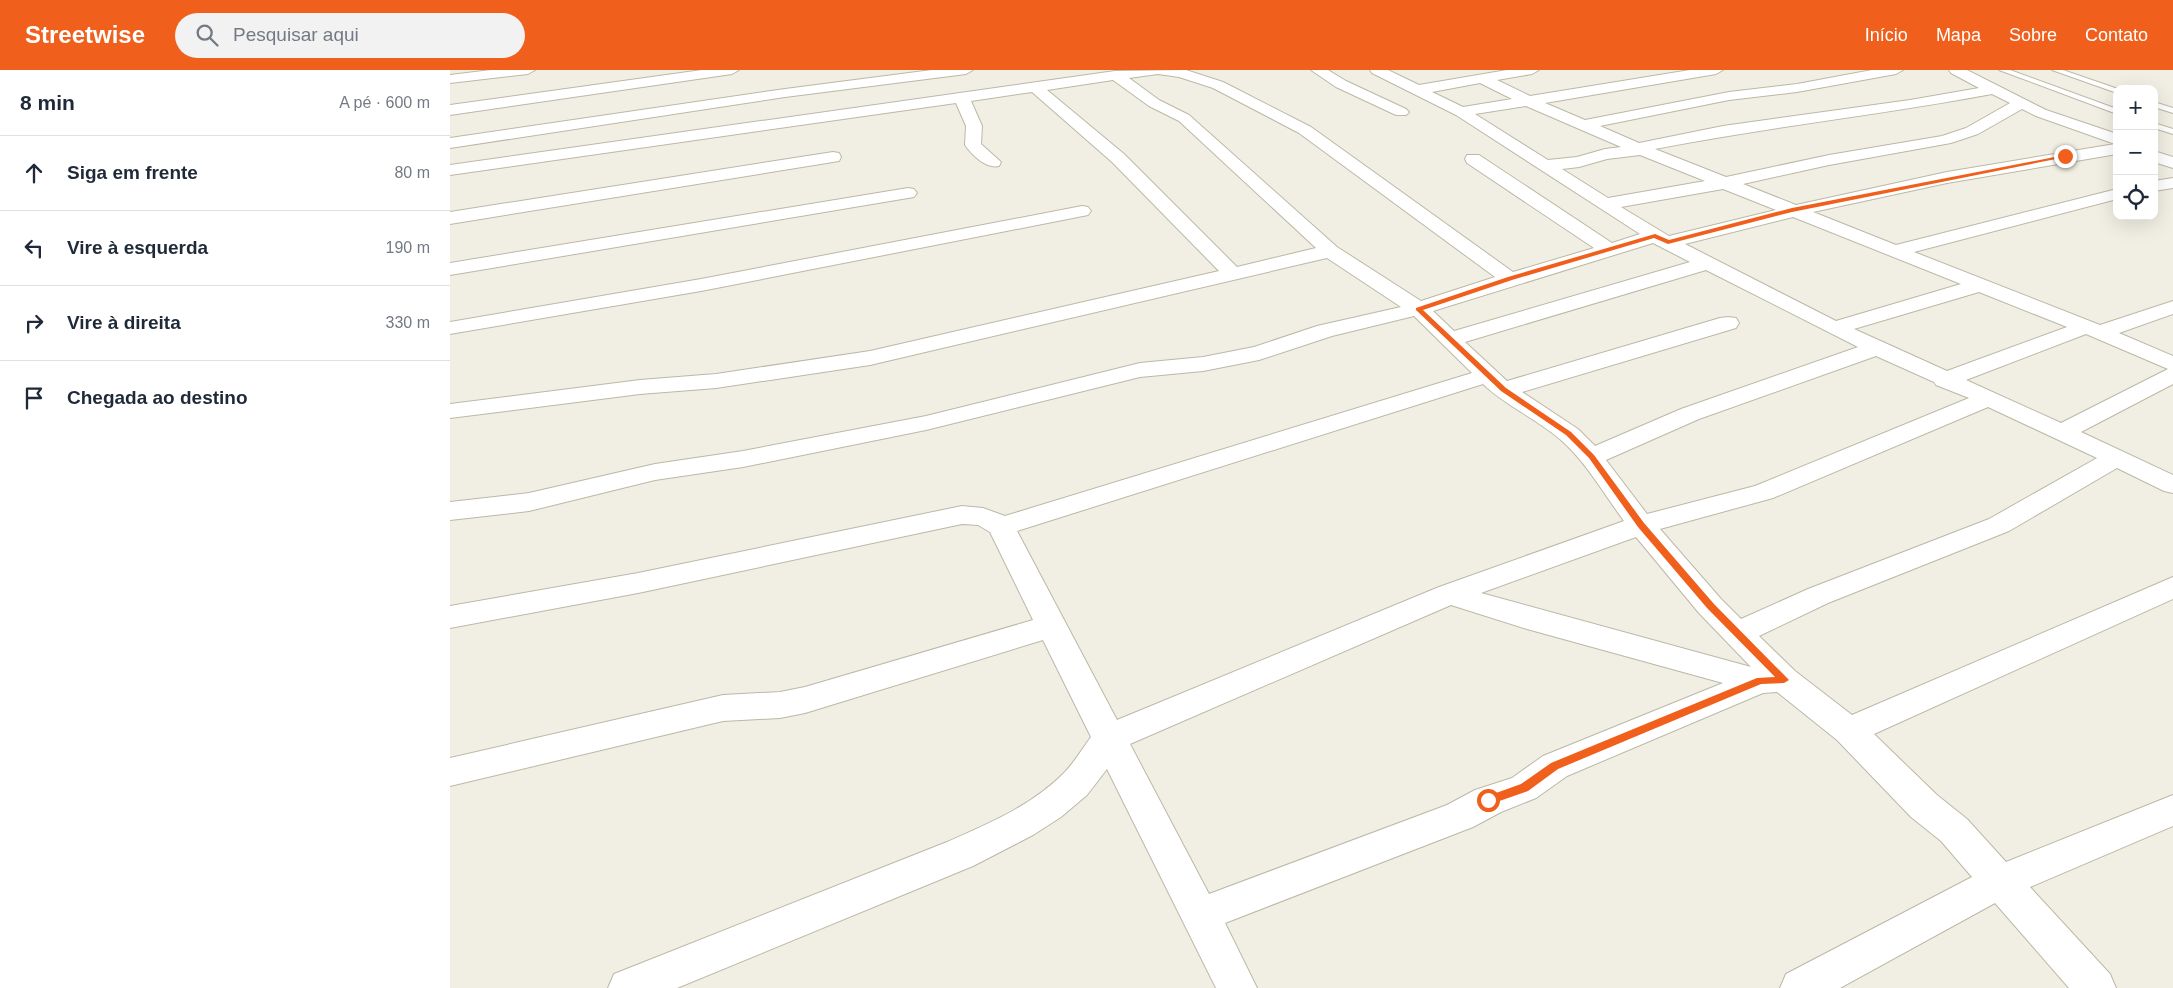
<!DOCTYPE html>
<html lang="pt">
<head>
<meta charset="utf-8">
<style>
  :root { --surface:#fff; --page:#f2f2f3; --text:#1f2937; --muted:#747a83; --line:#e0e1e3; --accent:#f05f1b }
  body { margin:0; font-family:Helvetica,sans-serif; background:var(--page); color:var(--text) }
  .controls { position:absolute; right:15px; top:15px; display:grid; overflow:hidden; border-radius:10px; box-shadow:0 5px 20px #0002 }
  .controls button { width:45px; height:45px; display:grid; place-items:center; padding:0; border:0; border-bottom:1px solid var(--line); background:var(--surface); color:var(--text); font:25px sans-serif }
  .stop { position:absolute; width:15px; height:15px; margin:-11px; border:4px solid #f05f1b; border-radius:50%; background:#fff }
  .stop.end { background:#f05f1b; border-color:#fff; box-shadow:0 1px 5px #0008 }
  .list { margin:0; padding:0; list-style:none }
  h2 { display:flex; justify-content:space-between; align-items:center; height:65px; margin:0; padding:0 20px; font-size:21px }
  h2 small { font-size:16px; font-weight:400; color:var(--muted) }
  .list li { display:grid; grid-template-columns:32px 1fr auto; gap:15px; align-items:center; box-sizing:border-box; height:75px; padding:0 20px; border-top:1px solid var(--line) }
  .list b { display:block; font-size:19px; white-space:nowrap }
  .list em { font-size:16px; font-style:normal; color:var(--muted) }
  .icon { flex:none; width:28px; height:28px; fill:none; stroke:currentColor; stroke-width:2; stroke-linecap:round; stroke-linejoin:round }
  .map { position:relative; flex:none; width:1723px; height:918px; overflow:hidden }
  header { display:flex; align-items:center; gap:30px; box-sizing:border-box; height:70px; padding:0 25px; background:var(--accent); color:#fff }
  header strong { font-size:24px }
  nav { display:flex; gap:28px; margin-inline-start:auto; font-size:18px }
  .search { width:350px; height:45px; background:var(--page); display:flex; align-items:center; gap:12px; box-sizing:border-box; padding:0 18px; border-radius:28px; color:var(--muted); font-size:19px }
  main { display:flex }
  aside { flex:1; background:var(--surface) }
  .map>svg:first-child { display:block }
</style>
</head>
<body>
<header>
<strong>Streetwise</strong>
<div class="search"><svg class="icon" aria-label="search" viewBox="0 0 24 24"><circle cx="10" cy="10" r="6"/><path d="M15 15l6 6"/></svg>Pesquisar aqui</div>
<nav><a>Início</a><a>Mapa</a><a>Sobre</a><a>Contato</a></nav>
</header>
<main>
<aside>
<h2>8 min<small>A pé · 600 m</small></h2>
<ul class="list">
<li><svg class="icon" aria-label="ahead" viewBox="0 0 24 24"><path d="M12 20V5M6 11l6-6 6 6"/></svg><div><b>Siga em frente</b></div><em>80 m</em></li>
<li><svg class="icon" aria-label="left" viewBox="0 0 24 24"><path d="M17 20v-9H6M10 6l-5 5 5 5"/></svg><div><b>Vire à esquerda</b></div><em>190 m</em></li>
<li><svg class="icon" aria-label="right" viewBox="0 0 24 24"><path d="M7 20v-9h11M14 6l5 5-5 5"/></svg><div><b>Vire à direita</b></div><em>330 m</em></li>
<li><svg class="icon" aria-label="arrive" viewBox="0 0 24 24"><path d="M6 21V4h12l-3 4 3 4H6"/></svg><div><b>Chegada ao destino</b></div></li>
</ul>
</aside>
<div class="map">
<svg width="1723" height="918" viewBox="0 0 1723 918">
  <rect width="100%" height="100%" fill="#f1efe3"/>
  <g fill="none" stroke-linecap="round" stroke-linejoin="round">
    <g stroke="#bbb8a6" stroke-width="2">
      <path id="lane" d="M1549,0H1560L1667,39V44Z
        M1602,0H1613L1668,19L1667,23Z
        M1704,32L1723,38V43L1704,37Z
        M1704,53L1723,59V64L1704,58Z"/>
    </g>
    <g stroke="#bbb8a6" stroke-width="2">
      <path id="street" d="M41,0H85L78,4L0,13V5Z
        M252,0H289L282,4L0,45V35Z
        M482,0H523L516,4L335,27L0,78V68L335,19Z
        M736,0L773,12L861,57L1063,202L1144,178L1017,93L1015,89L1017,85H1029L1162,173L1190,164L1006,45L922,3L920,0H938L969,15L1057,0H1089L1082,4L1047,10L1080,26L1240,0H1273L1266,4L1095,33L1135,50L1279,22L1347,14L1422,0H1453L1446,4L1347,22L1279,30L1150,56L1189,73L1273,56L1460,30L1529,18L1501,3L1499,0H1517L1596,40L1667,64V84L1497,113L1363,142L1446,175L1667,119V129L1464,182L1650,255L1723,231V244L1669,263L1723,286V314L1631,362L1723,405V423L1714,421L1667,398L1559,461L1378,533L1309,566L1345,601L1402,645L1723,507V529L1424,664L1487,725L1517,749L1556,792L1723,725V756L1580,817L1660,904L1666,918H1619L1545,833L1390,918H1330L1336,904L1522,807L1491,771L1461,747L1387,670L1327,622L1313,623L1117,706L1086,728L1051,742L1023,757L775,853L807,918H766L657,699L637,725L611,747L583,765L523,796L227,918H158L164,904L497,772C538,754 581,736 613,704C624,693 632,679 641,667L593,570L355,643L330,648L273,651L0,716V688L273,625L330,622L355,617L583,550L540,462L528,455L512,454L188,523L0,558V536L188,503L512,436L533,438L555,446L1022,303L964,246L882,266L809,290L753,301L690,307L476,360L293,397L205,410L79,441L0,450V432L79,423L205,394L293,381L476,346L690,293L753,287L804,277L867,256L951,237L877,188L420,295L266,318L190,324L0,348V334L190,310L266,304L420,281L769,201L662,92L582,22L521,31L532,56L531,74L551,92L549,96C536,99 522,85 515,75L516,56L506,33L0,105V95L665,1ZM708,4L729,7L763,18L849,63L1045,207L971,231L887,177L739,45L709,30L679,8ZM663,10L699,36L729,51L866,178L787,197L674,84L597,20ZM1030,13L1062,29L1013,37L982,22ZM1542,24L1560,33L1516,58L1492,66L1379,85L1276,107L1205,79C1317,57 1430,45 1542,24ZM1076,36L1171,77L1155,79L1127,87L1098,90L1025,44ZM1572,39L1586,46L1665,74L1497,102L1346,135L1293,114L1379,95L1501,73L1528,64ZM1190,85L1255,111L1158,128L1112,99L1129,97L1157,89ZM1273,119L1326,140L1219,166L1171,137ZM1343,147L1511,214L1386,251L1235,174ZM1203,173L1240,192L1004,261L983,241ZM1256,200L1408,277L1231,339L1145,376L1128,359L1072,322L1286,258L1289,253L1286,248L1278,247L1270,248L1057,311L1015,272ZM1529,222L1617,257L1497,301L1404,259ZM1636,264L1718,299L1611,353L1516,310ZM1426,286L1484,312L1486,315L1519,328L1305,416L1197,444L1156,390L1249,349ZM1033,314C1056,336 1087,349 1111,370C1136,392 1154,424 1174,451L989,517L667,650L567,461ZM1538,337L1647,388L1539,449L1358,519L1291,549L1271,529L1210,459L1323,428ZM1186,467L1249,543L1301,597L1031,523ZM1001,535L1077,559L1273,613L1093,686L1062,708L1025,720L997,735L759,824L680,674Z
        M861,0H878L896,11L956,39L959,42L956,45H946L886,17Z
        M1704,81L1723,87V98L1704,92Z
        M383,82L389,83L391,87L389,91L0,154V142Z
        M1723,108V118L1704,121V111Z
        M458,118L464,119L467,123L464,127L0,205V193Z
        M632,136L638,137L641,141L638,145L251,221L0,264V252L251,209Z"/>
    </g>
    <use href="#lane" fill="#fff" fill-rule="evenodd"/>
    <use href="#street" fill="#fff" fill-rule="evenodd"/>
  </g>
  <path fill="#f05f1b" d="M1615,85L1616,87L1342,142L1218,174L1204,168L1062,210L973,240L1056,318L1121,362L1144,385L1194,453L1264,534L1339,610L1334,613L1311,614L1108,699L1078,721L1038,735L1035,734L1033,730L1035,727L1071,714L1101,693L1307,608L1325,607L1257,538L1188,457L1139,388L1116,365L1051,321L966,240V238L1058,207L1205,164L1219,170L1342,138Z"/>
</svg>
<div class="controls">
<button>+</button>
<button>−</button>
<button><svg class="icon" aria-label="locate" viewBox="0 0 24 24"><circle cx="12" cy="12" r="6"/><path d="M12 2v4M12 18v4M2 12h4M18 12h4"/></svg></button>
</div>
<div class="stop" style="left:1038px;top:730px"></div>
<div class="stop end" style="left:1615px;top:86px"></div>
</div>
</main>
</body>
</html>
